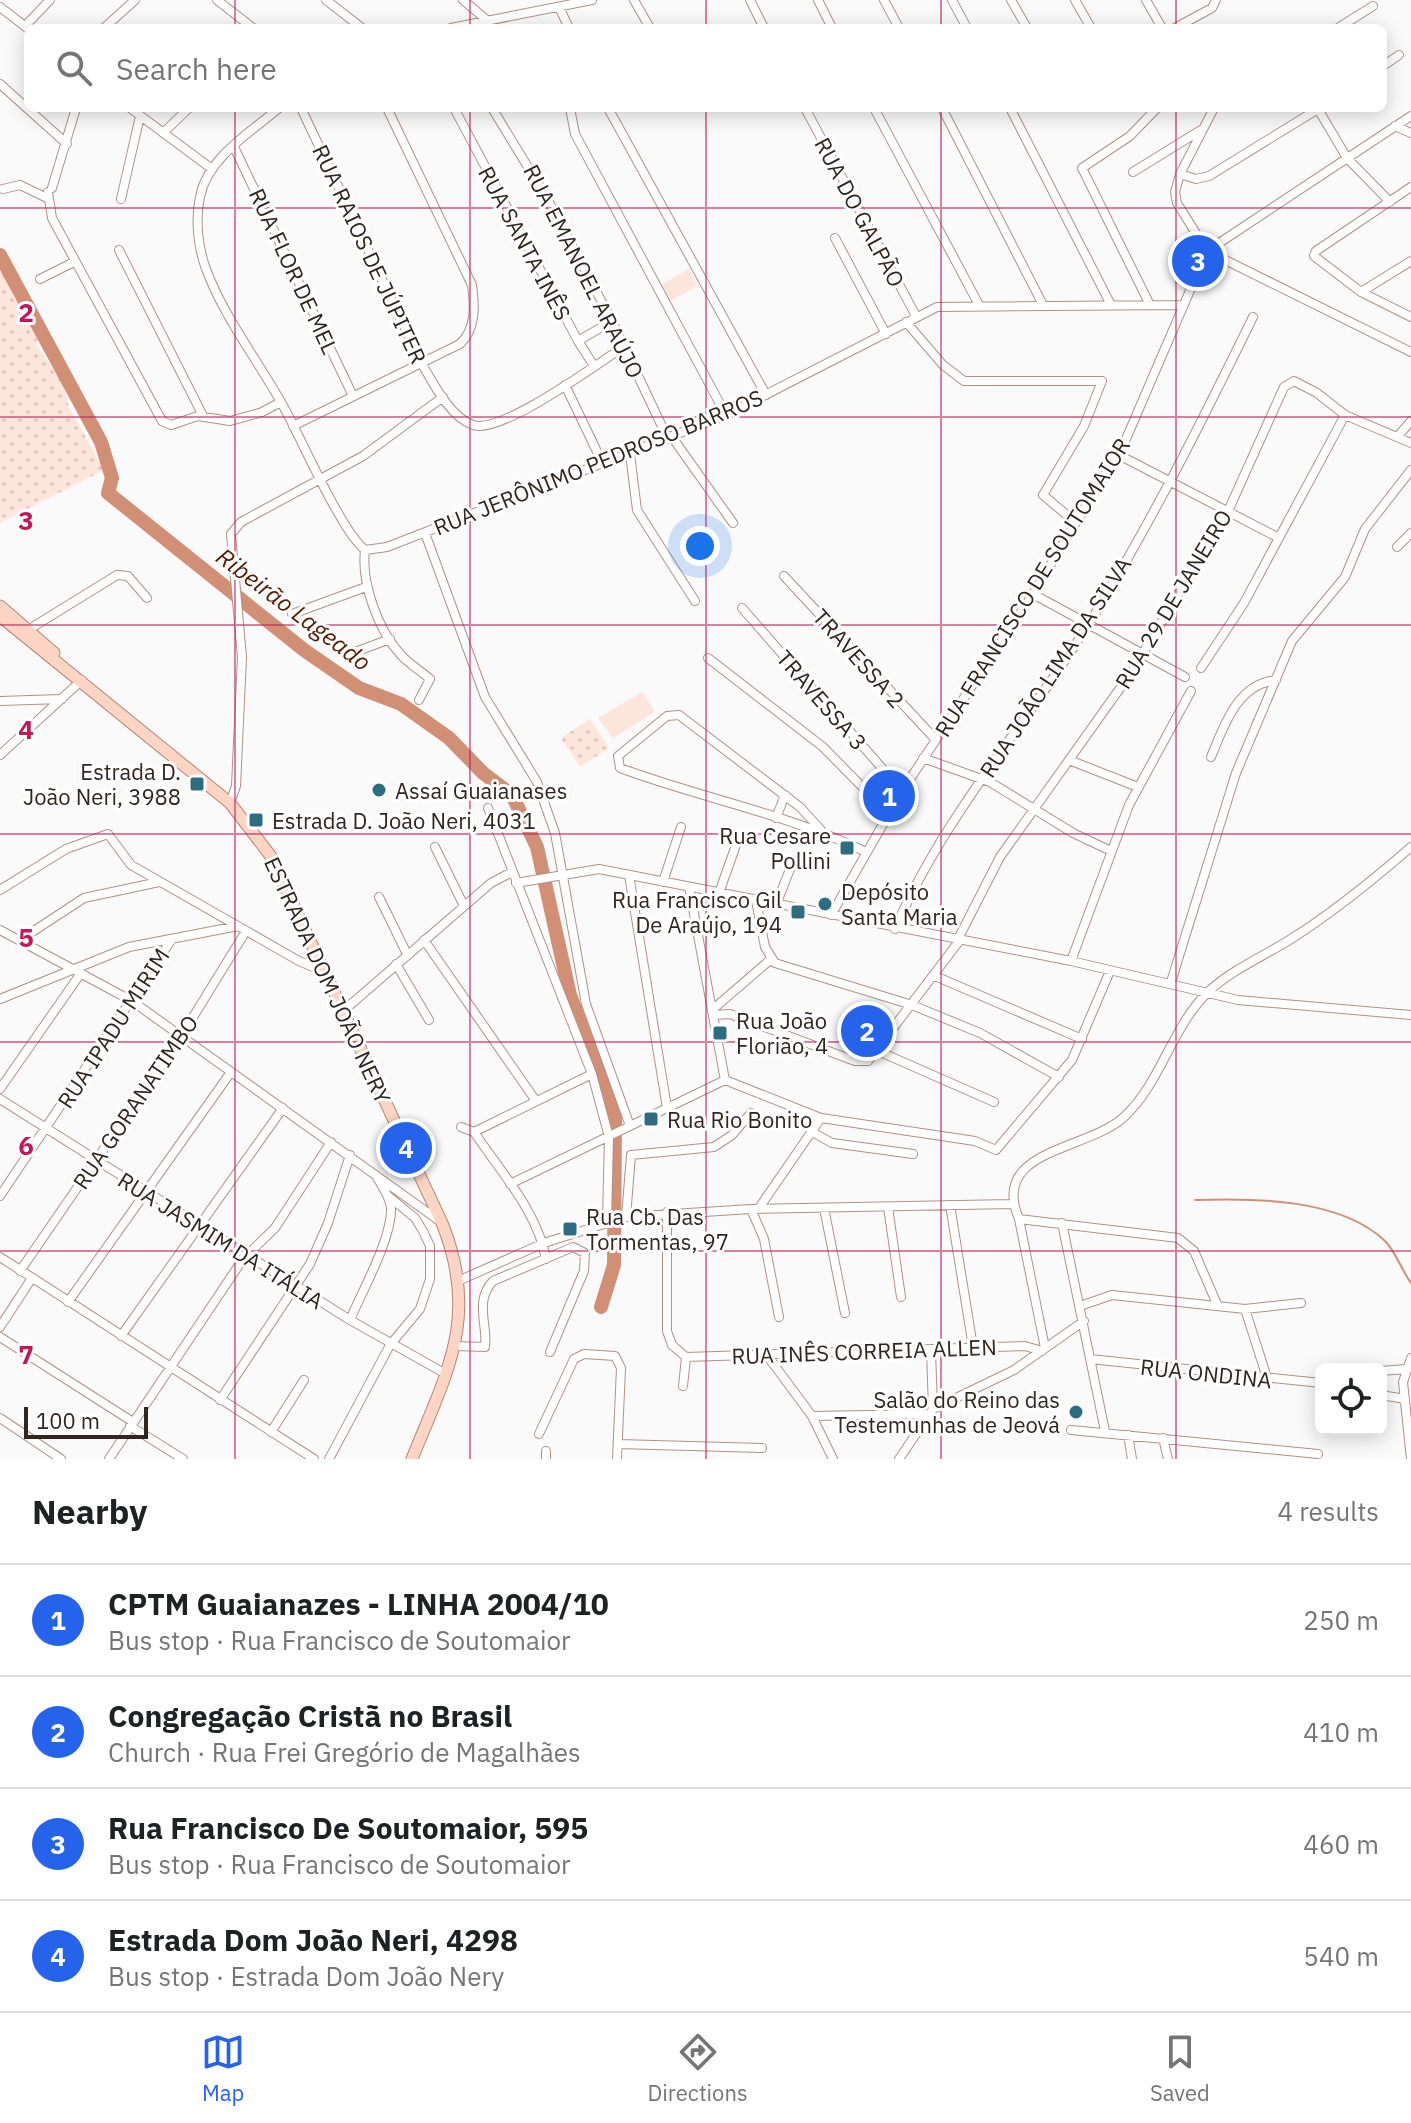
<!DOCTYPE html>
<html lang="en">
<head>
<meta charset="utf-8">
<style>
  :root { --surface:#fff; --page:#f2f2f2; --text:#202124; --muted:#757577; --line:#e0e0e0; --accent:#2563eb }
  body { margin:0; font-family:"IBM Plex Sans",sans-serif; background:var(--page); color:var(--text) }
  .controls { position:absolute; right:24px; bottom:24px; display:grid; overflow:hidden; border-radius:12px; box-shadow:0 4px 20px #0003 }
  .controls button { width:72px; height:72px; display:grid; place-items:center; padding:0; border:0; border-bottom:2px solid var(--line); background:var(--surface); color:var(--text); font:40px sans-serif }
  .scale { position:absolute; left:24px; bottom:20px; width:124px; box-sizing:border-box; padding-left:8px; border:4px solid #312520; border-top:0; font-size:22px; line-height:28px; white-space:nowrap; color:#312520; -webkit-text-stroke:6px #fff; paint-order:stroke }
  .you { position:absolute; left:700px; top:546px; width:28px; height:28px; margin:-20px; border:6px solid #fff; border-radius:50%; background:#1a73e8; box-shadow:0 0 0 12px #1a73e833 }
  .badge { display:grid; place-items:center; width:52px; height:52px; border-radius:50%; background:var(--accent); color:#fff; font-size:26px; font-weight:700 }
  .pin { position:absolute; translate:-50% -50%; border:4px solid #fff; box-shadow:0 2px 8px #0006 }
  .list { margin:0; padding:0; list-style:none }
  h2 { display:flex; justify-content:space-between; align-items:center; height:104px; margin:0; padding:0 32px; font-size:34px }
  h2 small { font-size:26px; font-weight:400; color:var(--muted) }
  .list li { display:grid; grid-template-columns:52px 1fr auto; gap:24px; align-items:center; box-sizing:border-box; height:112px; padding:0 32px; border-top:2px solid var(--line) }
  .list b { display:block; font-size:30px; white-space:nowrap }
  .list p { margin:0; font-size:26px; white-space:nowrap; color:var(--muted) }
  .list em { font-size:26px; font-style:normal; color:var(--muted) }
  .icon { flex:none; width:44px; height:44px; fill:none; stroke:currentColor; stroke-width:2; stroke-linecap:round; stroke-linejoin:round }
  .map { position:relative; flex:none; width:1411px; height:1459px; overflow:hidden }
  .search { position:absolute; background:var(--surface); box-shadow:0 4px 20px #0003; left:24px; right:24px; top:24px; height:88px; display:flex; align-items:center; gap:20px; box-sizing:border-box; padding:0 28px; border-radius:12px; color:var(--muted); font-size:30px }
  .sheet { height:552px; background:var(--surface) }
  nav { display:flex; justify-content:space-around; align-items:center; box-sizing:border-box; height:112px; border-top:2px solid var(--line); background:var(--surface); font-size:22px; color:var(--muted) }
  nav a { display:grid; justify-items:center; gap:4px }
  nav .on { color:var(--accent) }
  .map>svg:first-child { display:block }
</style>
</head>
<body>
<div class="map">
<svg width="1411" height="1459" viewBox="0 0 1411 1459">
  <defs>
    <pattern id="park-dots" width="8" height="8" patternUnits="userSpaceOnUse" patternTransform="scale(2)"><rect width="8" height="8" fill="#ffe6dd"/><path d="M2 2h.1M6 6h.1" fill="none" stroke="#dbc5bd" stroke-width="1.8" stroke-linecap="round"/></pattern>
  </defs>
  <rect width="100%" height="100%" fill="#fafafa"/>
  <path fill="url(#park-dots)" d="M0,264C6,284 40,317 39,332C38,337 36,341 36,345L62,381L69,407L104,470L0,523Z
    M590,719L609,748L580,767L561,738Z"/>
  <path fill="#ffe6dd" d="M689,269L698,286L668,302L660,285Z
    M642,692L655,712L613,738L598,718Z"/>
  <g fill="none" stroke-linecap="round" stroke-linejoin="round">
    <path stroke="#d19076" stroke-width="2" d="M1195,1200C1253,1198 1340,1198 1385,1241C1396,1252 1402,1271 1411,1283"/>
    <path stroke="#d19076" stroke-width="14" d="M0,255L101,442L112,478L108,493L304,650L359,688L401,704L449,738L483,773L512,795L537,847L570,995L615,1115L614,1265L601,1307"/>
    <g stroke="#b09185" stroke-width="10">
      <path id="minor" d="M217,0L253,28
        M326,0L362,28
        M463,0L488,21
        M634,0L650,28
        M750,0L764,28
        M818,0L832,28
        M884,0L899,28
        M952,0L967,28
        M1011,0L1027,28
        M1075,0L1091,28
        M1146,0L1162,28
        M0,7L27,28
        M559,7L569,28
        M25,26L50,0
        M104,28L135,0
        M451,28L592,0
        M1175,28L1212,8L1216,0
        M1338,28L1373,6
        M1383,66L1399,55
        M0,84L67,144
        M130,108L212,169
        M279,108C251,132 207,158 200,197C195,220 198,247 206,269C224,317 256,358 281,402C300,435 340,530 365,550
        M301,108L422,364C433,383 450,417 473,425C501,435 598,363 625,346
        M454,108L578,341L612,321
        M492,108L548,200L612,321L668,439
        M570,108L575,134L726,415
        M608,108L766,395
        M805,108L916,316
        M874,108L979,305
        M942,108L1043,305
        M1010,108L1111,305
        M1214,108L1180,174L1175,192L1177,203L1207,251L1411,352
        M1395,126L1411,133
        M163,133L189,108
        M234,147L353,396
        M1133,172L1201,130
        M1180,174L1196,179L1209,176L1318,109L1347,158L1390,202
        M1411,187L1316,251L1314,256L1361,292L1411,317
        M52,188L76,108
        M3,189L20,185L47,198
        M48,192L52,218L162,421L171,425L198,416L230,421L259,413
        M121,199L140,116
        M835,238L886,334
        M119,250L203,416
        M40,279L74,262
        M1361,292L1411,261
        M1150,305L1082,168L1130,136L1157,108
        M906,322L943,365L964,381H1102L1084,426L1043,495L1074,521
        M578,341L594,366
        M565,385L603,464
        M262,412L281,402
        M293,426L460,344C476,329 475,306 472,285L387,108
        M1398,436L1411,421
        M672,437L733,523
        M630,454L637,510L695,601
        M1117,454L1279,538
        M425,533L485,697L537,782L555,833L586,1004L630,1126
        M1397,547L1411,533
        M365,550L387,547L726,415L937,307L1183,305
        M365,550C361,583 378,630 401,655C409,664 421,671 430,679L419,700
        M784,576L936,740
        M1033,594L1185,677
        M742,608L902,791
        M292,614L366,587
        M23,633L117,575L128,576L147,598
        M347,655L390,639
        M708,658L823,747L889,814
        M1201,668L1244,603L1345,415
        M0,701L62,699
        M0,755L82,680
        M1211,757C1224,726 1237,684 1276,680
        M923,758L990,782L1073,833L1111,851
        M1069,760L1138,787
        M230,803L236,786L242,657L231,534L241,522L363,456L443,397
        M488,808L592,1074L609,1137L607,1220
        M776,818L785,795
        M821,830L800,807L679,715L667,716L618,756L620,768C701,798 788,814 866,852
        M435,847L464,906
        M629,875L667,1108
        M663,882L681,827
        M516,883L599,869L1071,961L1238,1000L1411,1015
        M689,887L725,1080
        M0,890L66,849L108,834L131,865L299,961L322,971
        M719,893L736,845
        M379,897L407,954
        M756,901L765,947L775,963L912,1005L980,1033L1059,1077
        M776,905L792,864
        M831,915L902,791L1033,594L1126,439L1207,251L1411,116
        M895,929C943,817 1026,725 1090,622C1151,523 1202,421 1253,317
        M0,930L132,1001L441,1222
        M958,939L1000,857L1133,670L1229,509L1284,387L1294,381L1317,393L1345,415L1411,443
        M20,940L84,898L159,882
        M424,940L536,1101
        M1071,961L1129,805L1191,691
        M396,964L429,1020
        M935,976L1082,1039
        M1171,982L1236,773L1292,641L1345,577L1365,529L1411,470
        M0,999L129,947L238,926
        M712,1010L770,960
        M342,1012L491,883L512,872
        M713,1015L730,1014L855,1061H868L960,940
        M878,1051L994,1102
        M0,1089L81,973
        M0,1099L350,1320L446,1374
        M461,1127L474,1132L592,1074
        M474,1132C500,1171 538,1212 546,1259
        M814,1133L832,1143L913,1154
        M510,1184L725,1080L821,1118L975,1141L996,1150L1072,1060L1110,971
        M0,1196L172,939
        M950,1205L973,1347
        M888,1207L901,1297
        M759,1208L821,1118
        M824,1208L845,1313
        M751,1209L764,1239L779,1317
        M667,1212V1331L672,1345L686,1357L683,1386
        M626,1217L631,1155L714,1147L732,1135L751,1113
        M1019,1219L1178,1238L1194,1251L1217,1304
        M1062,1223L1105,1431
        M0,1257L314,1459
        M20,1271L182,1035L246,931
        M458,1281L544,1243L626,1217L751,1209L1012,1204
        M68,1302L231,1072
        M1080,1306L1112,1295L1245,1309L1301,1303
        M1245,1309L1268,1381
        M350,1320C362,1291 392,1239 391,1208C390,1197 383,1188 378,1179
        M0,1327L32,1278
        M121,1336L283,1108
        M0,1337L133,1422
        M456,1346L485,1347C488,1325 474,1301 493,1281L573,1247L585,1253L584,1271L550,1352
        M1045,1348L1019,1219C989,1149 1087,1151 1124,1117C1161,1083 1172,1026 1209,991C1233,969 1264,956 1291,939C1334,912 1373,880 1411,847
        M931,1350L933,1409
        M766,1354L812,1416L833,1459
        M686,1357L1025,1346L1042,1351
        M1090,1359L1321,1383
        M1381,1371L1406,1369
        M1381,1395L1405,1399
        M220,1400L310,1264L328,1223L350,1155
        M812,1416L928,1414
        M0,1418L61,1459
        M130,1426L183,1459
        M1071,1430L1318,1454
        M271,1432L304,1380
        M539,1434L574,1359L584,1354L615,1356L621,1368L617,1459
        M1128,1435L1132,1459
        M1163,1438L1168,1459
        M618,1444L762,1448
        M546,1451V1459
        M109,1459L243,1259L275,1228L331,1142
        M329,1459L390,1345L420,1309L430,1279V1246L423,1231L415,1218L387,1195
        M899,1459L933,1409L1014,1370L1084,1321
        M1411,1459L1403,1382L1411,1358"/>
    </g>
    <g stroke="#b68573" stroke-width="13">
      <path id="major" d="M0,606L54,653
        M0,616L230,803L270,855L442,1223C480,1317 447,1372 412,1459"/>
    </g>
    <use href="#minor" stroke="#fff" stroke-width="8"/>
    <use href="#major" stroke="#fed5c5" stroke-width="11"/>
  </g>
  <path fill="none" stroke="#c2185b" stroke-width="2" stroke-opacity="0.55" d="M235,0V28M470,0V28M706,0V28M941,0V28M1176,0V28M235,108V1459M470,108V1459M706,108V1459M941,108V1459M1176,108V1459M0,208H1411M0,417H1411M0,625H1411M0,834H1411M0,1042H1411M0,1251H1411"/>
  <g fill="#2d6d82" stroke="#fff" stroke-width="3">
    <rect x="189" y="776" width="16" height="16" rx="4"/>
    <circle cx="379" cy="790" r="8"/>
    <rect x="248" y="812" width="16" height="16" rx="4"/>
    <rect x="839" y="840" width="16" height="16" rx="4"/>
    <circle cx="825" cy="904" r="8"/>
    <rect x="790" y="904" width="16" height="16" rx="4"/>
    <rect x="712" y="1025" width="16" height="16" rx="4"/>
    <rect x="643" y="1111" width="16" height="16" rx="4"/>
    <rect x="562" y="1221" width="16" height="16" rx="4"/>
    <circle cx="1076" cy="1412" r="8"/>
  </g>
  <g text-anchor="middle" dominant-baseline="central" stroke-width="6" stroke-linejoin="round" paint-order="stroke">
    <g font-size="22" fill="#312520" stroke="#fff">
      <text transform="translate(860 212) rotate(62)">RUA DO GALPÃO</text>
      <text transform="translate(525 243) rotate(62)">RUA SANTA INÊS</text>
      <text transform="translate(370 254) rotate(65)">RUA RAIOS DE JÚPITER</text>
      <text transform="translate(294 271) rotate(65)">RUA FLOR DE MEL</text>
      <text transform="translate(584 271) rotate(63)">RUA EMANOEL ARAÚJO</text>
      <text transform="translate(598 462) rotate(-22)">RUA JERÔNIMO PEDROSO BARROS</text>
      <text transform="translate(1032 587) rotate(-58)">RUA FRANCISCO DE SOUTOMAIOR</text>
      <text transform="translate(1173 599) rotate(-59)">RUA 29 DE JANEIRO</text>
      <text transform="translate(859 658) rotate(48)">TRAVESSA 2</text>
      <text transform="translate(1055 667) rotate(-57)">RUA JOÃO LIMA DA SILVA</text>
      <text transform="translate(822 700) rotate(49)">TRAVESSA 3</text>
      <text transform="translate(328 980) rotate(65)">ESTRADA DOM JOÃO NERY</text>
      <text transform="translate(113 1028) rotate(-57)">RUA IPADU MIRIM</text>
      <text transform="translate(135 1102) rotate(-56)">RUA GORANATIMBO</text>
      <text transform="translate(221 1240) rotate(32)">RUA JASMIM DA ITÁLIA</text>
      <text transform="translate(864 1351) rotate(-2)">RUA INÊS CORREIA ALLEN</text>
      <text transform="translate(1206 1373) rotate(6)">RUA ONDINA</text>
    </g>
    <g font-size="22" fill="#312520" stroke="#fff" text-anchor="start">
      <text x="181" y="771" text-anchor="end">Estrada D.<tspan x="181" dy="25">João Neri, 3988</tspan></text>
      <text x="395" y="790">Assaí Guaianases</text>
      <text x="272" y="820">Estrada D. João Neri, 4031</text>
      <text x="831" y="835" text-anchor="end">Rua Cesare<tspan x="831" dy="25">Pollini</tspan></text>
      <text x="841" y="891">Depósito<tspan x="841" dy="25">Santa Maria</tspan></text>
      <text x="782" y="899" text-anchor="end">Rua Francisco Gil<tspan x="782" dy="25">De Araújo, 194</tspan></text>
      <text x="736" y="1020">Rua João<tspan x="736" dy="25">Florião, 4</tspan></text>
      <text x="667" y="1119">Rua Rio Bonito</text>
      <text x="586" y="1216">Rua Cb. Das<tspan x="586" dy="25">Tormentas, 97</tspan></text>
      <text x="1060" y="1399" text-anchor="end">Salão do Reino das<tspan x="1060" dy="25">Testemunhas de Jeová</tspan></text>
    </g>
    <g font-size="24" font-style="italic" fill="#561c00" stroke="#fff">
      <text transform="translate(294 609) rotate(37)">Ribeirão Lageado</text>
    </g>
  </g>
  <g font-size="26" text-anchor="middle" font-weight="bold" fill="#c2185b" stroke="#fff" stroke-width="6" stroke-linejoin="round" paint-order="stroke">
    <text x="26" y="322">2</text>
    <text x="26" y="530">3</text>
    <text x="26" y="739">4</text>
    <text x="26" y="947">5</text>
    <text x="26" y="1155">6</text>
    <text x="26" y="1364">7</text>
  </g>
</svg>
<div class="controls">
<button><svg class="icon" aria-label="locate" viewBox="0 0 24 24"><circle cx="12" cy="12" r="6"/><path d="M12 2v4M12 18v4M2 12h4M18 12h4"/></svg></button>
</div>
<div class="scale">100 m</div>
<div class="you"></div>
<div class="pin badge" style="left:889px;top:796px">1</div>
<div class="pin badge" style="left:867px;top:1031px">2</div>
<div class="pin badge" style="left:1198px;top:261px">3</div>
<div class="pin badge" style="left:406px;top:1148px">4</div>
<div class="search"><svg class="icon" aria-label="search" viewBox="0 0 24 24"><circle cx="10" cy="10" r="6"/><path d="M15 15l6 6"/></svg>Search here</div>
</div>
<section class="sheet">
<h2>Nearby<small>4 results</small></h2>
<ul class="list">
<li><span class="badge">1</span><div><b>CPTM Guaianazes - LINHA 2004/10</b><p>Bus stop · Rua Francisco de Soutomaior</p></div><em>250 m</em></li>
<li><span class="badge">2</span><div><b>Congregação Cristã no Brasil</b><p>Church · Rua Frei Gregório de Magalhães</p></div><em>410 m</em></li>
<li><span class="badge">3</span><div><b>Rua Francisco De Soutomaior, 595</b><p>Bus stop · Rua Francisco de Soutomaior</p></div><em>460 m</em></li>
<li><span class="badge">4</span><div><b>Estrada Dom João Neri, 4298</b><p>Bus stop · Estrada Dom João Nery</p></div><em>540 m</em></li>
</ul>
</section>
<nav>
<a class="on"><svg class="icon" aria-label="map" viewBox="0 0 24 24"><path d="M3 6l6-2 6 2 6-2v14l-6 2-6-2-6 2zM9 4v14M15 6v14"/></svg>Map</a>
<a><svg class="icon" aria-label="directions" viewBox="0 0 24 24"><path d="M12 3l9 9-9 9-9-9zM9 14v-3h6M13 9l2 2-2 2"/></svg>Directions</a>
<a><svg class="icon" aria-label="saved" viewBox="0 0 24 24"><path d="M7 4h10v16l-5-4-5 4z"/></svg>Saved</a>
</nav>
</body>
</html>
